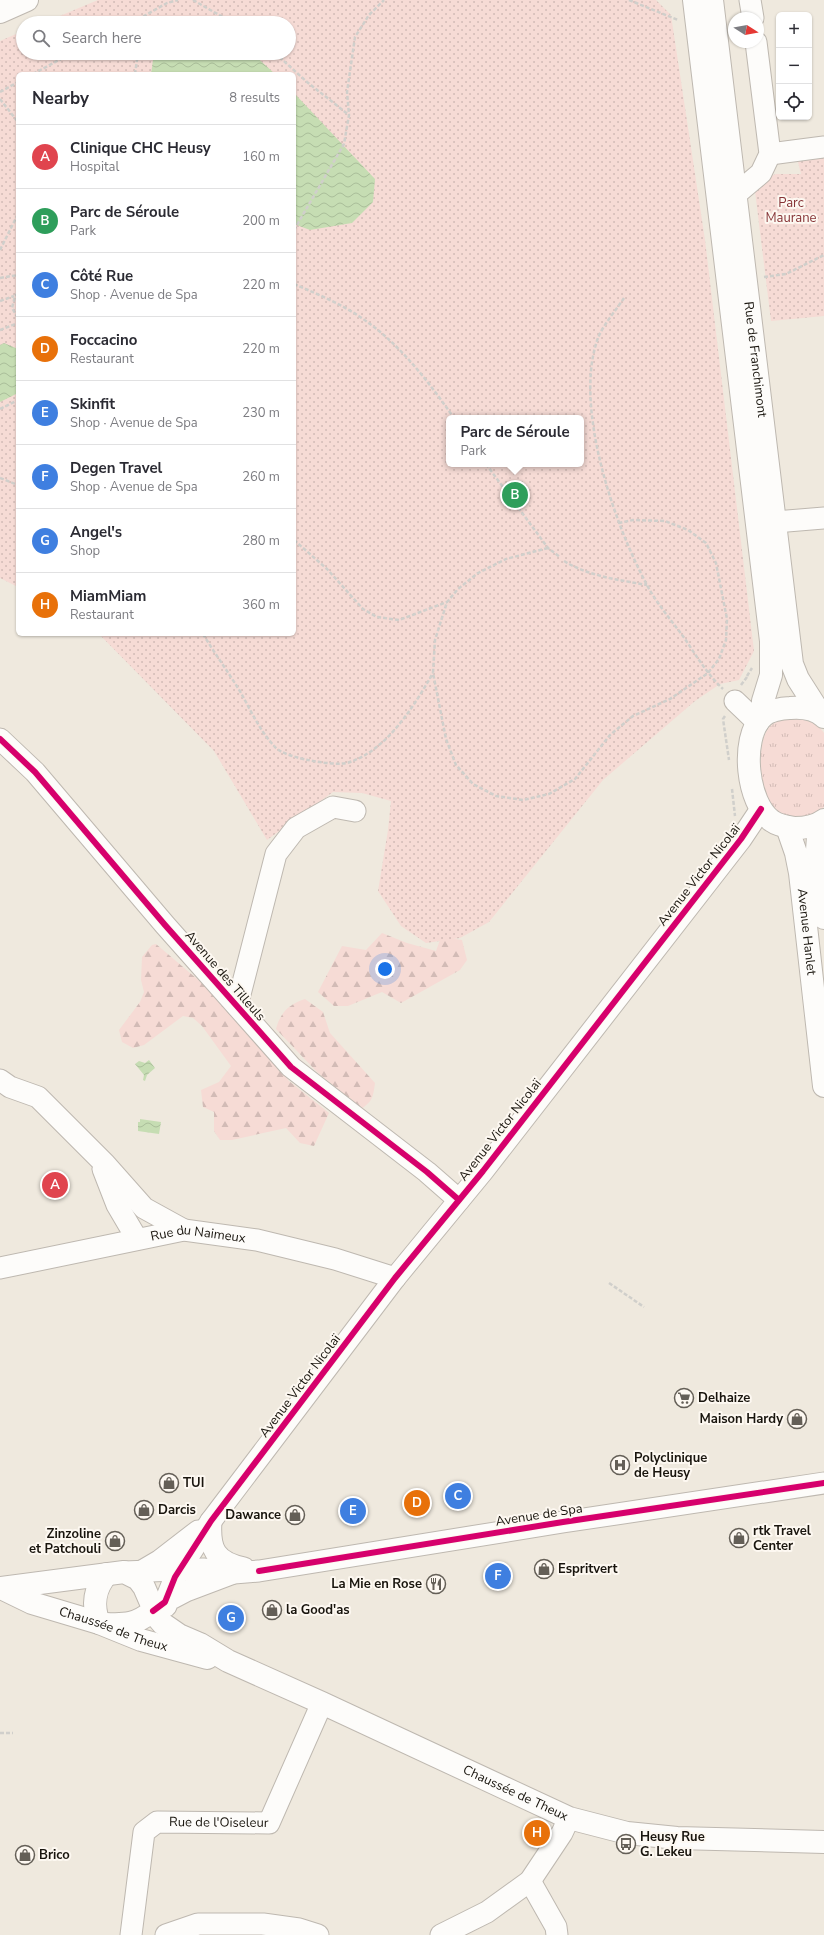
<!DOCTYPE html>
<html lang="en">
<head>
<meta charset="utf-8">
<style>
  :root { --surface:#fff; --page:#f2f2f3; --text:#2b2b33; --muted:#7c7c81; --line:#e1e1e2; --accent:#0f766e }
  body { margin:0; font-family:"Nunito Sans",sans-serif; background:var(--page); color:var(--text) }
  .controls { position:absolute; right:12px; top:12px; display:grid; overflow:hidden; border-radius:6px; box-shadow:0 1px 3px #0004 }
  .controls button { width:36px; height:36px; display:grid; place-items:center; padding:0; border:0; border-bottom:1px solid var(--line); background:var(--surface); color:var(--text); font:20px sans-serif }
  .compass { position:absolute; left:728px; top:12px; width:36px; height:36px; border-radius:50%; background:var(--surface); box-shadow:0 1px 3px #0004; rotate:101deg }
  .you { position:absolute; left:385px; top:969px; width:14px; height:14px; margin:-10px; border:3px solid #fff; border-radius:50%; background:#1a73e8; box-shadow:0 0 0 6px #1a73e833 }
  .badge { display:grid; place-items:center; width:26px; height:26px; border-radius:50%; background:var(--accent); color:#fff; font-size:13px; font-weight:700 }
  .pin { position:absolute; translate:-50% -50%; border:2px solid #fff; box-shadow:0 1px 4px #0006 }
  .popup { position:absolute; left:446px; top:415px; width:138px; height:52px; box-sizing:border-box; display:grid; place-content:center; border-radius:6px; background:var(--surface); filter:drop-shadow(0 1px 3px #0005); font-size:13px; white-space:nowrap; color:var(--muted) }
  .popup b { font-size:15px; color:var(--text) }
  .popup::after { content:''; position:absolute; left:50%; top:100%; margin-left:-8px; border:8px solid transparent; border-top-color:var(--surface) }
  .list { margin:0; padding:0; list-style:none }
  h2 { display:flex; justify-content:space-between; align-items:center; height:52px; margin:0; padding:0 16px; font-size:17px }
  h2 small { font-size:13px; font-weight:400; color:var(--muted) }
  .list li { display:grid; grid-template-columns:26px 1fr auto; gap:12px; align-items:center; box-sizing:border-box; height:64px; padding:0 16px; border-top:1px solid var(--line) }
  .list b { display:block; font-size:15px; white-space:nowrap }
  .list p { margin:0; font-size:13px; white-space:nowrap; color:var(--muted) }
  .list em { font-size:13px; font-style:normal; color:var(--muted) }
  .icon { flex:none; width:22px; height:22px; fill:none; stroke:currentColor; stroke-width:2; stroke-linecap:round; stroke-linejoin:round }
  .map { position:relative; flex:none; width:824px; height:1935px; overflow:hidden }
  .search { position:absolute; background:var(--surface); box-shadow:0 1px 3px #0004; left:16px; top:16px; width:280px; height:44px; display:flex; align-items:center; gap:10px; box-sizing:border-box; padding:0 14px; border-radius:22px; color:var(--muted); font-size:15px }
  .panel { position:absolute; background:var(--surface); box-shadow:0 1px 3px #0004; left:16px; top:72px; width:280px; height:564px; border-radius:6px }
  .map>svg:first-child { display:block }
</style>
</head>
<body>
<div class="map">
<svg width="824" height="1935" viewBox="0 0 824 1935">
  <defs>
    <pattern id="grass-tufts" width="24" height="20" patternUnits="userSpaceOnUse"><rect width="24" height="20" fill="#f6dbd5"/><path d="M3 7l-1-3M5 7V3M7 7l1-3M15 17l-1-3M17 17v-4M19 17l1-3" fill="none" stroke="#d2bbb6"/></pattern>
    <pattern id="forest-firs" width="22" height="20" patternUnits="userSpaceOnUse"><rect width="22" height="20" fill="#f6dbd5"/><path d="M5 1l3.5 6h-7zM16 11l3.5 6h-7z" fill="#d2bbb6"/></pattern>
    <pattern id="park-dots" width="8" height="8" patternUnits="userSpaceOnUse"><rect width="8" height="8" fill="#f6dbd5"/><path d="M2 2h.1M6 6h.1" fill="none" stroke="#d2bbb6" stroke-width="1.8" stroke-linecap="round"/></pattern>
    <pattern id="water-waves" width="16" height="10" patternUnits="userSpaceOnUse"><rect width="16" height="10" fill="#c6ddb3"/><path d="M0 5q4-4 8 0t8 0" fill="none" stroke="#aabd99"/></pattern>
  </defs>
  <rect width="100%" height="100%" fill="#efe9de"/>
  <path fill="url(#grass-tufts)" d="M787,718C801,719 816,720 824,733V807C818,814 806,818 797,817C788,816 781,815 774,809C759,796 754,736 773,724C777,721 783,720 787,718Z"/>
  <path fill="url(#forest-firs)" d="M382,933L407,943L436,951L441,937L462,940L467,960L460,970L401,1003L382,992L348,1006H334L318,992L342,946L366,950Z
    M156,944L203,984L289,1081L329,1113L314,1146L300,1143L286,1128L232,1140H220L214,1131V1112L203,1107L201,1090L219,1082L231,1066L202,1026L193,1018L183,1016L144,1045L133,1048L122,1042L119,1030L140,1002L144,992L141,980L142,957L152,945Z
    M305,999L323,1012L330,1033L375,1083C373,1097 373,1101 361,1109L317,1072L276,1029C280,1013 289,1004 305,999Z"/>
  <path fill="url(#park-dots)" fill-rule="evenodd" d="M98,0H656L671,15L705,240L754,651L739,680L720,684L695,701L603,780L489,922L460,938L426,943L401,926L378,891L388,830L391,801L362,793L333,792L267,840L214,751L99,634H294V74H18V587L0,578V41L23,31V53H289V23H43ZM449,418H581V464H449Z
    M824,154V316L771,321L754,183L776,174H801L797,158Z"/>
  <path fill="url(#water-waves)" d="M188,16L209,23H179Z
    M154,53H252L275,74H151Z
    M294,93L375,179L373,202L352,223L310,230L294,224Z
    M4,343L18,349V393L0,402V345Z
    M149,1060L155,1068L147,1075L145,1081L143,1080L144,1075L135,1064L139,1061L145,1063Z
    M140,1119L161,1122L159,1134L138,1131V1122H140Z"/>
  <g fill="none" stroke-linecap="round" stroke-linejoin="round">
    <g stroke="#beb8b0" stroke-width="23">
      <g id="minor">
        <path d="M750,0L753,18"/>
        <path d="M770,154L824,147"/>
        <path d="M735,195L761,173L770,154L756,42"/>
        <path d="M775,522L824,518"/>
        <path d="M735,701L758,723"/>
        <path d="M0,739L35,772L165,925L291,1067L427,1172L459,1200"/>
        <path d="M237,1006L276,854L296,828L333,807L355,811"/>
        <path d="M0,1080L10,1087L38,1097L105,1164L144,1208L184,1230"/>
        <path d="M103,1169L117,1205L137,1239"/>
        <path id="s1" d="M0,1268L184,1230L257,1240L335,1259L395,1278"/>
        <path d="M211,1521C209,1549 215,1562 244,1568"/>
        <path d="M142,1571L159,1561L198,1531"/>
        <path d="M124,1572L203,1569L234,1573L259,1571L563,1522L824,1483"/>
        <path d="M166,1606L165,1602L186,1591L231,1574"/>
        <path d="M153,1611L165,1602L175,1577L211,1521L395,1278L483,1171L741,839L761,809"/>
        <path d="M530,1881L556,1927L557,1935"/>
        <path id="s2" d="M131,1935L144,1832L157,1822L269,1823L322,1703"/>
        <path d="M166,1935L198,1924H263L299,1929L318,1935"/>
        <path d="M441,1935L487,1912L530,1881L562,1833L569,1818"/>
      </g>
    </g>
    <g stroke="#beb8b0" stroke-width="24">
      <g id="major">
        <path d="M819,824L817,850L819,881"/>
        <path id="s3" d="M1,1588L124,1572L138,1579L144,1587L157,1617L163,1624L179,1635L200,1644L228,1661L322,1703L569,1818L627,1833L677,1838L824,1842"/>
        <path id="s4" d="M1,1588L32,1603L99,1623L141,1640L207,1658"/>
        <path d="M99,1623C92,1605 94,1589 107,1574"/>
        <path d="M106,1624C127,1625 136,1624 153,1611"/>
      </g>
    </g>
    <g stroke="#beb8b0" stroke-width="24">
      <g id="highway">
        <path d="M694,0L771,641V675L763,701L762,717"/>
        <path id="s5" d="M712,0L792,664L798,679L819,712"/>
        <path d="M0,12L27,0"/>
        <path d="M824,717C815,708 803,707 790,708C781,708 768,711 762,717C740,739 747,804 772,821C779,826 788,827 795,828C806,828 816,826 824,820"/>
        <path id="s6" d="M787,827L796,853L800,873L824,1086"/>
        <path d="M819,881L824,918"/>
      </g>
    </g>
    <path stroke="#d0cfcb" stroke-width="2.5" stroke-dasharray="4 2" stroke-linecap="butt" d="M193,0L233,23
      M629,0L678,20
      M143,23L144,16L167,3L178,0
      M275,53L307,82L349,115
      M33,74L72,53
      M135,74L138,53
      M0,92L18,82
      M0,99L18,122
      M294,230L344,144L349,115L347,92L355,37L369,15L384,0
      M0,250L18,214
      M764,277L786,274L824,255
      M0,278L18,275
      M294,284C317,294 342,304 363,319C400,344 428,381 454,418
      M18,293L15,296L12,308L18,318
      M624,298C617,309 603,325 598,338C573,405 614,524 647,585C657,604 672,621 685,639C697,657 708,675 723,689
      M0,301L14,296
      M0,330L18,323
      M0,409L18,400
      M486,464L548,548L560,557
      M0,478L18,485
      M294,540L327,569L363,609L377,617L399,620L447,602
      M548,548L506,559L478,573L458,589L447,602L435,640L433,673L446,739L456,765L473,784L496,796L523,800L549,794L575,779L610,735L633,716L670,699L708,673L719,659L726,640L727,619L716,563L706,543L688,530L665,521L633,520L619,523
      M564,561C588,576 619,580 647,585
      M203,634C215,654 229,673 241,693C251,711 260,731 275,747C281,754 299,758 308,760C318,762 340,766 350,762C388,749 414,706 433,673
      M747,676L752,668
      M741,685L747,677
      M725,716L723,719L729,760
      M732,789L735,816
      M609,1283L644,1307
      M0,1733H13"/>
    <use href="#minor" stroke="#fdfcfa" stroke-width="21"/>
    <use href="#major" stroke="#fdfcfa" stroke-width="22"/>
    <use href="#highway" stroke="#fdfcfa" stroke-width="22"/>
    <g stroke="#fdf8f1" stroke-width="8">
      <path id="cycleway" d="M0,739L35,772L165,925L291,1067L427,1172L459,1200
        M259,1571L563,1522L824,1483
        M153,1611L165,1602L175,1577L211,1521L395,1278L483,1171L741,839L761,809"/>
    </g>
    <use href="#cycleway" stroke="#d6006c" stroke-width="6"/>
  </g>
  <defs>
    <g id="supermarket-ring" transform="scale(1)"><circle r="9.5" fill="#fdf8f1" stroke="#645f57" stroke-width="1.5"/><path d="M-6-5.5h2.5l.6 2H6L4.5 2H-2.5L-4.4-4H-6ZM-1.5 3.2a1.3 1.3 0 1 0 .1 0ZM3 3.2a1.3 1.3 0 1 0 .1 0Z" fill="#645f57"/></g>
    <g id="shop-ring" transform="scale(1)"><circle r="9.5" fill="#fdf8f1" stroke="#645f57" stroke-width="1.5"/><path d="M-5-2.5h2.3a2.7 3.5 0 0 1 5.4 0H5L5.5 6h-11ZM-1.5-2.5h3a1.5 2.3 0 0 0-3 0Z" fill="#645f57"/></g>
    <g id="hospital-ring" transform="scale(1)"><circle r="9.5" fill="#fdf8f1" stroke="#645f57" stroke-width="1.5"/><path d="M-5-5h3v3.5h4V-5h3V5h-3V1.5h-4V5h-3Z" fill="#645f57"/></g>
    <g id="restaurant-ring" transform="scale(1)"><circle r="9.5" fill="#fdf8f1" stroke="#645f57" stroke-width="1.5"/><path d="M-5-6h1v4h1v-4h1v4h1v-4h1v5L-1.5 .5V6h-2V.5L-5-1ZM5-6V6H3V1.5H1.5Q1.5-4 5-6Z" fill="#645f57"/></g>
    <g id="bus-ring" transform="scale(1)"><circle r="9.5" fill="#fdf8f1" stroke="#645f57" stroke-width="1.5"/><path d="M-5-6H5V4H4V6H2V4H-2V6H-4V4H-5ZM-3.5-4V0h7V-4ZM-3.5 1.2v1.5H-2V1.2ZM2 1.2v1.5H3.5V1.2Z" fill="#645f57"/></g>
  </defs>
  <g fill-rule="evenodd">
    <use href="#supermarket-ring" x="684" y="1398"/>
    <use href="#shop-ring" x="797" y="1419"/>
    <use href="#hospital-ring" x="620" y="1465"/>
    <use href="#shop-ring" x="169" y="1483"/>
    <use href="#shop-ring" x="144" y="1510"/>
    <use href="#shop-ring" x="295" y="1515"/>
    <use href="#shop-ring" x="739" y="1538"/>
    <use href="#shop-ring" x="115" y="1541"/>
    <use href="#shop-ring" x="544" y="1569"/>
    <use href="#restaurant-ring" x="436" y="1584"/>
    <use href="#shop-ring" x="272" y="1610"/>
    <use href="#bus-ring" x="626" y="1844"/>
    <use href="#shop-ring" x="25" y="1855"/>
  </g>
  <g text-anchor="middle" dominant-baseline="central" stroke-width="4" stroke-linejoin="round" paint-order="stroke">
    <g font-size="13" fill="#863336" stroke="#fdf8f1">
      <text x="791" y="203">Parc<tspan x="791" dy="15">Maurane</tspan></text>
    </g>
    <g font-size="13" fill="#19150e" stroke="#fdf8f1">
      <text stroke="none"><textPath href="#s5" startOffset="362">Rue de Franchimont</textPath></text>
      <text transform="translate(699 875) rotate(-52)">Avenue Victor Nicolaï</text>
      <text stroke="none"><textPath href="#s6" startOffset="107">Avenue Hanlet</textPath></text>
      <text transform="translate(225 976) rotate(49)">Avenue des Tilleuls</text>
      <text transform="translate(500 1130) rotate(-52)">Avenue Victor Nicolaï</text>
      <text stroke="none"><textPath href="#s1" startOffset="202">Rue du Naimeux</textPath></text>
      <text transform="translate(300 1386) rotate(-53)">Avenue Victor Nicolaï</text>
      <text transform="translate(539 1515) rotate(-9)">Avenue de Spa</text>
      <text stroke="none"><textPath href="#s4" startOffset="120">Chaussée de Theux</textPath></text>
      <text stroke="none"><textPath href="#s3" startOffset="583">Chaussée de Theux</textPath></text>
      <text stroke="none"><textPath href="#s2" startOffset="182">Rue de l'Oiseleur</textPath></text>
    </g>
    <g font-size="13" font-weight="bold" fill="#19150e" stroke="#fdf8f1" text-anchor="start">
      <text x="698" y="1398">Delhaize</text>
      <text x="783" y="1419" text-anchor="end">Maison Hardy</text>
      <text x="634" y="1458">Polyclinique<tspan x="634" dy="15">de Heusy</tspan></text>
      <text x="183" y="1483">TUI</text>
      <text x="158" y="1510">Darcis</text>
      <text x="281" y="1515" text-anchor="end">Dawance</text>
      <text x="753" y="1531">rtk Travel<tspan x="753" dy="15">Center</tspan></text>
      <text x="101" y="1534" text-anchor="end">Zinzoline<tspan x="101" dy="15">et Patchouli</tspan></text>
      <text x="558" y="1569">Espritvert</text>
      <text x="422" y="1584" text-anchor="end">La Mie en Rose</text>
      <text x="286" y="1610">la Good'as</text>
      <text x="640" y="1837">Heusy Rue<tspan x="640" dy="15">G. Lekeu</tspan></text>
      <text x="39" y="1855">Brico</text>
    </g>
  </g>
</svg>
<div class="controls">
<button>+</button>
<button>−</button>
<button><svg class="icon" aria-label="locate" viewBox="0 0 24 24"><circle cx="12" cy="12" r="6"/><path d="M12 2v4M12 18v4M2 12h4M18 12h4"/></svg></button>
</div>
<svg class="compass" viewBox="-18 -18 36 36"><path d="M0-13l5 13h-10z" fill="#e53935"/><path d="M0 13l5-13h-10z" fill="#7c7c81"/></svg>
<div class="you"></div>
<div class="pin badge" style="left:55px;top:1185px;background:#e0444e">A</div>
<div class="pin badge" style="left:515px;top:495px;background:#2e9e5b">B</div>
<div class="popup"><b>Parc de Séroule</b>Park</div>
<div class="pin badge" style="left:458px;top:1496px;background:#3f7fe0">C</div>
<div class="pin badge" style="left:417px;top:1503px;background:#e8710a">D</div>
<div class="pin badge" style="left:353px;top:1511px;background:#3f7fe0">E</div>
<div class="pin badge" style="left:498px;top:1576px;background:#3f7fe0">F</div>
<div class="pin badge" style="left:231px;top:1618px;background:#3f7fe0">G</div>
<div class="pin badge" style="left:537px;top:1833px;background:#e8710a">H</div>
<div class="search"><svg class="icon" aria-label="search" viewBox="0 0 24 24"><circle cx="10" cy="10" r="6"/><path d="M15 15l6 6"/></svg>Search here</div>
<section class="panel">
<h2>Nearby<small>8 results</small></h2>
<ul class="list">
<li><span class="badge" style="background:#e0444e">A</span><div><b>Clinique CHC Heusy</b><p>Hospital</p></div><em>160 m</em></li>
<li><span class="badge" style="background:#2e9e5b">B</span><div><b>Parc de Séroule</b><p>Park</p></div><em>200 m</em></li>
<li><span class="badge" style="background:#3f7fe0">C</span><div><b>Côté Rue</b><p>Shop · Avenue de Spa</p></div><em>220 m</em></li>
<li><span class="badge" style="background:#e8710a">D</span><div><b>Foccacino</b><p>Restaurant</p></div><em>220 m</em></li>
<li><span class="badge" style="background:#3f7fe0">E</span><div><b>Skinfit</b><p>Shop · Avenue de Spa</p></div><em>230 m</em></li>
<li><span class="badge" style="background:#3f7fe0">F</span><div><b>Degen Travel</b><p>Shop · Avenue de Spa</p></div><em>260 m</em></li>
<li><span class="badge" style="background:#3f7fe0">G</span><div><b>Angel's</b><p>Shop</p></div><em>280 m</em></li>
<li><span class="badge" style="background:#e8710a">H</span><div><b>MiamMiam</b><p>Restaurant</p></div><em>360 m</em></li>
</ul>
</section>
</div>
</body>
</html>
